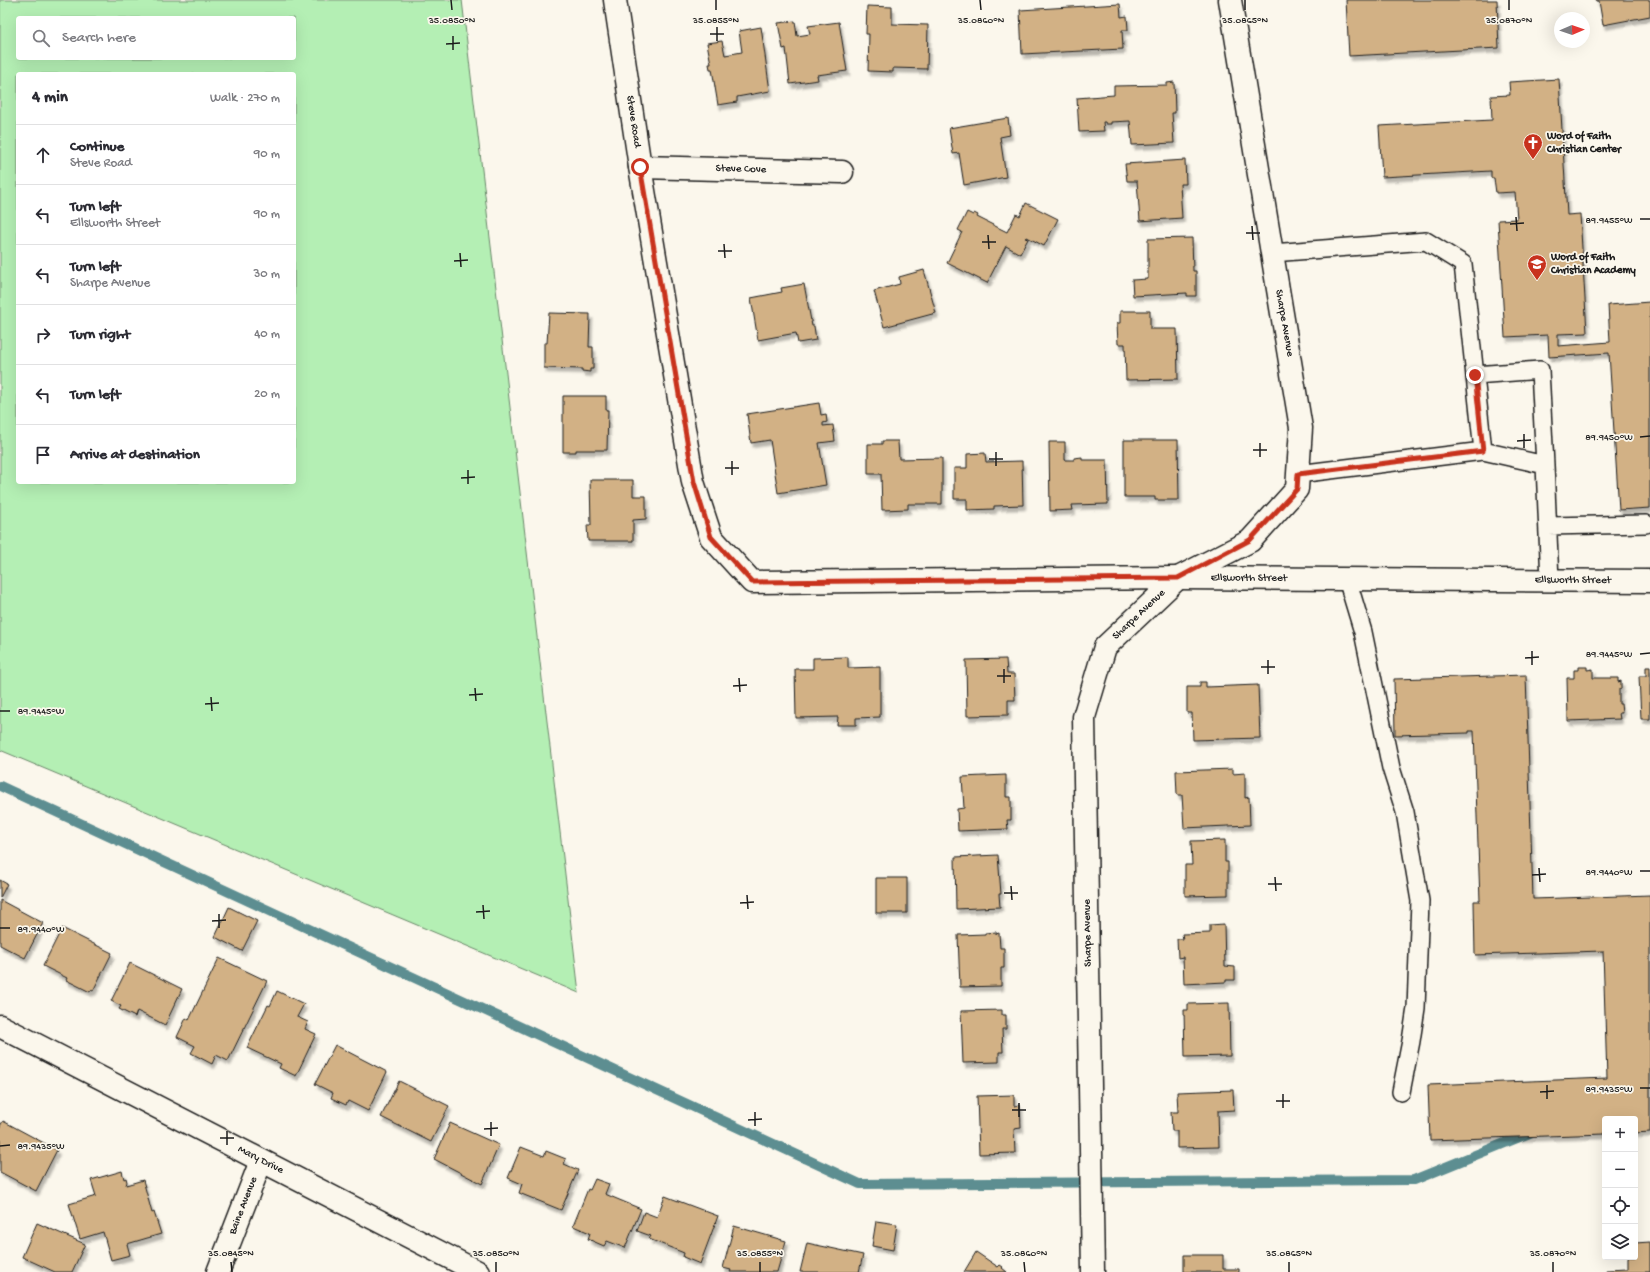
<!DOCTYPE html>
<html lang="en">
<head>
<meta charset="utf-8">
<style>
  :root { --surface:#fff; --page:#f2f2f3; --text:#2b2b33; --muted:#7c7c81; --line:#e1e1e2 }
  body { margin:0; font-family:"Gochi Hand",sans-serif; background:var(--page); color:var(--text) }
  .controls { position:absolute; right:12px; bottom:12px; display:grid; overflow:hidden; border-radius:4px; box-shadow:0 4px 16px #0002 }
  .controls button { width:36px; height:36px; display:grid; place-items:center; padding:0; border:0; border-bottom:1px solid var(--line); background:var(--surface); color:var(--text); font:20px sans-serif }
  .compass { position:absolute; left:1554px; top:12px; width:36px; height:36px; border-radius:50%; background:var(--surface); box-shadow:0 4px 16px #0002; rotate:88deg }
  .stop { position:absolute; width:12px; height:12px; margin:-9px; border:3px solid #c8321e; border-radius:50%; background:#fff }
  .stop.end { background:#c8321e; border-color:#fff; box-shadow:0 1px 4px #0008 }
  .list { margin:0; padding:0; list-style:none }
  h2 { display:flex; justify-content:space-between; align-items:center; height:52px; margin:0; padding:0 16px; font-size:17px }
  h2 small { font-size:13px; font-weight:400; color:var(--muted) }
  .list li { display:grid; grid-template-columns:26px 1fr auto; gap:12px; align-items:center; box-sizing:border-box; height:60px; padding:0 16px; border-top:1px solid var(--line) }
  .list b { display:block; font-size:15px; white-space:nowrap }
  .list p { margin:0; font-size:13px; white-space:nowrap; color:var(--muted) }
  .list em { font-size:13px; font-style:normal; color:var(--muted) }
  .icon { flex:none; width:22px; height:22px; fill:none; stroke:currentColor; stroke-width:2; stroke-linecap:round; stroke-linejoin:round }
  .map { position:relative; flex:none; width:1650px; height:1272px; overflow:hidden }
  .search { position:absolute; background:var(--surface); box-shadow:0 4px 16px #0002; left:16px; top:16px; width:280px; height:44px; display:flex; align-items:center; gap:10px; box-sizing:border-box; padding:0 14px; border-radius:4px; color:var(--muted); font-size:15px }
  .panel { position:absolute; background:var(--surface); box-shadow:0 4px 16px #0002; left:16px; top:72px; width:280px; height:412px; border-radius:4px }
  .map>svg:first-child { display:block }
</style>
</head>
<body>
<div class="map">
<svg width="1650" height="1272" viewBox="0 0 1650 1272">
  <defs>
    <filter id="shadow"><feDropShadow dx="2.5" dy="4.5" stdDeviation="1" flood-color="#0004"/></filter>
  </defs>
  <rect width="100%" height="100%" fill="#fbf7ec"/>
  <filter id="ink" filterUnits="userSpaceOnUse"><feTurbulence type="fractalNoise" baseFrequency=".025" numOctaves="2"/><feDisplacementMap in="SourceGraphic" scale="8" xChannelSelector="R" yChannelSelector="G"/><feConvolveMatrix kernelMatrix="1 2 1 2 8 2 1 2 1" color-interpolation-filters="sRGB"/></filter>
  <g filter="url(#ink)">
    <path fill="#b4efb4" stroke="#688668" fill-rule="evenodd" d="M0,0H462L579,993L0,750ZM18,18H294V58H18ZM18,74H294V482H18Z"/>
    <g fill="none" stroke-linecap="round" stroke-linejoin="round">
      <path stroke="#5d8e91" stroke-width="10" d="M0,786L860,1184L1414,1180L1532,1132"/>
    </g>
    <path fill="#d2b185" stroke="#1c1c1c" filter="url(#shadow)" d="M1346,0H1497L1499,48L1349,56Z
      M1595,0H1650V16L1603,25L1599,1H1596Z
      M1120,4L1121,17L1127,16L1128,30H1122L1123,49L1022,54L1020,10Z
      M867,6L892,7V24L928,25L927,69L893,68V72L868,71L869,34H866Z
      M795,21L797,36L810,34L808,26L839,22L847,71L817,75L818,80L790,84L786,48L783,49L778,23Z
      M761,27L770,91L737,97V102L718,105L712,69H710L709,64H711L707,43L722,41L725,55L742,52L739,31Z
      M1559,79L1567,215L1580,214L1587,333L1558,334V346L1610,342L1608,305L1650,302V508L1619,510L1609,353L1549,357L1548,335L1505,337L1498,220L1517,219L1515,192L1496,193L1494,178H1491V171L1382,177L1379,126L1492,120L1491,96L1510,95L1509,82Z
      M1174,82L1175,113H1172L1174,143L1132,145L1130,121L1111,122V124H1106L1105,122H1103L1104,131L1079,132L1077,98L1114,95V86L1167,85V83Z
      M1008,118L1010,135L1000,137L1006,177L964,185L959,153L953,154L949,128Z
      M1185,160L1186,184H1180L1182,218L1140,221L1137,181H1127L1125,164Z
      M1026,203L1058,219L1044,246L1027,237L1025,238L1028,239L1020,254L1006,246L987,283L947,263L962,232L958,230L967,212L973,215L974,213L978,215L977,217L1007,232L1016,214L1020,216Z
      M1192,238L1193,271H1196V296H1187V293L1133,296L1132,280L1148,279V239Z
      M924,270L936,313L884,327L874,291L900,284L899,277Z
      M804,284L812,326H814L816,340L798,343L796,333L758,340L751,298L782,292L781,288Z
      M1120,311H1150V329H1177L1178,379L1126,380L1125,344H1118L1117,323H1120Z
      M549,313L590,314L589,347H593V369H590V372L582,371V369L544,368V343H547Z
      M563,396H606V410H608L607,450H576V452H563Z
      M819,403L821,415L826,414L827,422L823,423V426L833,425L835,441L819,443L826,485L778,493L770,440L751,443L747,414Z
      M1124,440H1178L1179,500H1155V497H1124Z
      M882,441H898L899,459L942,458V504H908V509L882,510L881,474H868V444H882Z
      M1049,442H1065V460H1074V458L1082,457V460H1107L1108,504L1072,505L1073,510L1050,511Z
      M985,453L986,462L1022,461L1023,505L994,506V509L967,510V499H954V468H967V454Z
      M590,480H633V496H646V519L633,520V541H588L587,525H591Z
      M848,657V668L880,667V717L856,718V725H837L838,717L796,718L795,669H813V658Z
      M1006,659L1007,674H1014L1015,700H1008V715L967,716L966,660Z
      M1578,667H1587V670L1593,669V678H1618V682L1621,681V689H1619V704H1621L1622,713H1619L1620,719L1568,721L1567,678H1574V670H1578Z
      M1646,667H1650V719H1641L1639,676H1646Z
      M1526,675L1533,899L1650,895V1132L1635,1133V1119H1605V1134L1430,1140L1428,1085L1607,1078L1603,951L1475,955L1474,901H1480L1474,731H1469V733L1395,735L1394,679Z
      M1200,682H1206V687L1258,685L1260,738L1193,740L1192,713H1187V687H1200Z
      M1233,769V774L1245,773V798L1249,797L1250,825L1184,828L1182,795H1177L1176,771Z
      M1006,775V797H1011V820H1007L1008,829L958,831L957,809L964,808L962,777Z
      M1225,840V862H1228V895L1185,896V865H1192L1191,841Z
      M998,855L1001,894H999L1000,907L956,909L955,857Z
      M876,878H907V913H876Z
      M0,880L7,884L0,898Z
      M0,900L43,923L25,958L0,945Z
      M229,907L257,921L242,951L215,937Z
      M1224,924L1225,966L1235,967V980H1226V982L1184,984L1183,957L1178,958L1177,939H1183L1182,934L1210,933V925Z
      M62,928L112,953L93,991L91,990L90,992L66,980L67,978L43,966Z
      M996,932V934L999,933L1000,948H1004V968H1001V986L960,987L958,935L985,934V933Z
      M219,958L267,981L228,1061L216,1055L212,1064L191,1053L195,1046L177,1037L186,1018L189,1020Z
      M130,963L182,989L165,1025L137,1011L135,1017L119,1009L121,1006L111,1001Z
      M277,991L304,1004L297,1017L308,1022L305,1029L316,1034L296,1076L279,1068L281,1064L247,1048L268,1005L270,1006Z
      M1229,1003L1230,1056L1185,1057L1184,1010H1188V1004Z
      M1002,1010V1015H1006V1029H1002L1003,1052H999V1062L963,1063L961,1011Z
      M335,1045L387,1072L368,1111L348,1101L346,1105L331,1098L333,1093L315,1084Z
      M399,1081L449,1106L431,1142L381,1117Z
      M1233,1090L1234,1110L1218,1111L1219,1147L1177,1148V1131H1172L1171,1112H1178L1177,1092Z
      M1014,1095V1106L1020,1105L1021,1128L1014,1129L1015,1153L979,1154L977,1096Z
      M3,1121L57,1150L36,1191L0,1172V1126Z
      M450,1123L499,1145L482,1184L434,1159Z
      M521,1147L544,1156L546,1151L566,1159L564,1164L578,1170L561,1210L519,1193L522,1184L508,1178Z
      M122,1171L124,1179L126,1178L127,1182L126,1185L143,1180L152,1213L154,1212L161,1234L127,1244L130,1255L111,1260L103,1232L80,1239L69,1204L96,1196L91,1180Z
      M595,1179L609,1184L605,1194L641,1209L625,1248L607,1241L604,1246L588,1239L590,1233L573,1226L588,1189L590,1190Z
      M665,1196L718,1216L700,1264L683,1257L684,1253L649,1239L651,1236L637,1231L644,1212L657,1217Z
      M876,1221L897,1224L893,1250L872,1246Z
      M37,1223L85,1244L72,1272H55L22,1257Z
      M734,1226L786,1241L777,1272H730L731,1270L723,1268Z
      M1650,1242V1272H1606V1270L1628,1269V1257H1635V1243Z
      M807,1243L863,1255L859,1272H800Z
      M976,1252L998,1267L1000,1265L1003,1267L1002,1268L1007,1272H964Z
      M1184,1255H1223V1269H1239V1272H1184Z"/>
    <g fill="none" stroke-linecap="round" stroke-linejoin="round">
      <g stroke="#1c1c1c" stroke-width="20">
        <path id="lane" d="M1272,253L1426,241L1463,264L1483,451
          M1475,375L1540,370L1545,465
          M1298,474L1483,451L1545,465L1550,581
          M1548,526L1646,524
          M1347,579L1363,632L1391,768L1405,812L1420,901L1416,1008L1411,1041L1401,1092"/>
      </g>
      <g stroke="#1c1c1c" stroke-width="25">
        <g id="street">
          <path id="s1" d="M615,0L640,167L693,482L711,537L752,582L1178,578L1650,581"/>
          <path id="s2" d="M640,167L842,172"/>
          <path id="s3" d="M0,1026L478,1272"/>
          <path id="s4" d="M218,1272L261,1161"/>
        </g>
      </g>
      <g stroke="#1c1c1c" stroke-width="25">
        <g id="secondary">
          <path id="s5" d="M1093,1272L1084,717L1105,647L1178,578L1250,541L1297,489L1301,428L1230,0"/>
        </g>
      </g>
      <use href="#lane" stroke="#fbf7ec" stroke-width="17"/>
      <use href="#street" stroke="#fbf7ec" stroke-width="22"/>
      <use href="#secondary" stroke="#fbf7ec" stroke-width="22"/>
    </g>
  </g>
  <g fill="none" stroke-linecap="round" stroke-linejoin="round" filter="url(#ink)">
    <path stroke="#c8321e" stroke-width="5" d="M640,167L694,482L711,537L752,582L1178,578L1250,540L1297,489L1298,474L1483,451L1475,375"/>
  </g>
  <path fill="none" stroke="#1c1c1c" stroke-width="1.5" d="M451,0L452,10M716,0V10M980,0L981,10M1245,0V10M1509,0V10M717,27V41M710,34H724M453,36V50M446,44L460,43M1516,217L1517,231M1640,219H1650M1510,224L1524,223M1252,226L1253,240M1246,233H1260M988,235L989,249M982,242H996M724,244L725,258M718,251H732M460,253L461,267M454,261L468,260M1524,434V448M1640,437L1650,436M1517,441L1531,440M1260,443V457M1253,450H1267M996,452V466M989,459H1003M732,461V475M725,468H739M468,470V484M461,478L475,477M1532,651V665M1640,654L1650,653M1525,658L1539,657M1268,660V674M1261,667H1275M1004,669V683M997,676H1011M739,678L740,692M733,686L747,685M475,688L476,701M469,695L483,694M211,697L212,711M205,704L219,703M0,711H10M1539,868L1540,882M1640,871H1650M1532,875L1546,874M1275,877L1276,891M1268,884H1282M1011,886L1012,900M1004,893H1018M747,895L748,909M740,903L754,902M483,905L484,919M476,912L490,911M219,914V928M212,921L226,920M0,928H10M1547,1085V1099M1640,1088H1650M1540,1092L1554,1091M1283,1094V1108M1276,1101H1290M1019,1103V1117M1012,1110H1026M755,1112V1126M748,1120L762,1119M491,1122V1136M484,1129L498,1128M227,1131V1145M220,1138H234M0,1146L10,1145M231,1262L232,1272M496,1262V1272M760,1262V1272M1024,1262L1025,1272M1289,1262V1272M1553,1262V1272"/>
  <defs>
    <g id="church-pin" transform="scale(1)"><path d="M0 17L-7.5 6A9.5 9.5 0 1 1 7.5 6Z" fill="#c8321e" stroke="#fbf7ec"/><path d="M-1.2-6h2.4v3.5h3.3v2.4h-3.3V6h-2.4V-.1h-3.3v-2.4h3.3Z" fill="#fff"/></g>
    <g id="school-pin" transform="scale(1)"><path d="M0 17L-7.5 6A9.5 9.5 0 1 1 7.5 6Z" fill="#c8321e" stroke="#fbf7ec"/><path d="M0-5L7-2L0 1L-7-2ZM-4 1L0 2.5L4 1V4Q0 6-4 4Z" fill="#fff"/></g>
  </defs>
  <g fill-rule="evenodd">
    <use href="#church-pin" x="1533" y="143"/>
    <use href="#school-pin" x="1537" y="264"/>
  </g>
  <g text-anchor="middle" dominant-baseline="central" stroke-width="3.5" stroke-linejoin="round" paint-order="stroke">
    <g font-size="11" fill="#1c1c1c" stroke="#fbf7ec">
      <text stroke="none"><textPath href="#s1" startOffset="123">Steve Road</textPath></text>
      <text stroke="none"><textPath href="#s2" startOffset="101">Steve Cove</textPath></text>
      <text transform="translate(1284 323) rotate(80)">Sharpe Avenue</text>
      <text stroke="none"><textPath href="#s1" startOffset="1104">Ellsworth Street</textPath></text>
      <text stroke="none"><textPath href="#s1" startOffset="1428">Ellsworth Street</textPath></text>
      <text stroke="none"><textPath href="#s5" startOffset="675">Sharpe Avenue</textPath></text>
      <text transform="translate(1088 933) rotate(-91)">Sharpe Avenue</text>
      <text stroke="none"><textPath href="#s3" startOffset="293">Mary Drive</textPath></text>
      <text stroke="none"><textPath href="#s4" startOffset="71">Baine Avenue</textPath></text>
    </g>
    <g font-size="11" font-weight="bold" fill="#1c1c1c" stroke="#fbf7ec" text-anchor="start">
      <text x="1547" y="137">Word of Faith<tspan x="1547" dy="13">Christian Center</tspan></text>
      <text x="1551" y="258">Word of Faith<tspan x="1551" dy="13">Christian Academy</tspan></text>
    </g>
  </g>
  <g font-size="10" text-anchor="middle" fill="#1c1c1c" stroke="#fbf7ec" stroke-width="3.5" stroke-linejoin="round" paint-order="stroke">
    <text x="452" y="23">35.0850°N</text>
    <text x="716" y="23">35.0855°N</text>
    <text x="981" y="23">35.0860°N</text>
    <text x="1245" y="23">35.0865°N</text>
    <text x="1509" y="23">35.0870°N</text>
    <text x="1609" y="223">89.9455°W</text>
    <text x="1609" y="440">89.9450°W</text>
    <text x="1609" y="657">89.9445°W</text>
    <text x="41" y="714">89.9445°W</text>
    <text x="1609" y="875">89.9440°W</text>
    <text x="41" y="932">89.9440°W</text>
    <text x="1609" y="1092">89.9435°W</text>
    <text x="41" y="1149">89.9435°W</text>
    <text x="231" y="1256">35.0845°N</text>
    <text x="496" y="1256">35.0850°N</text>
    <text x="760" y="1256">35.0855°N</text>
    <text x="1024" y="1256">35.0860°N</text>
    <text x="1289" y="1256">35.0865°N</text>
    <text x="1553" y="1256">35.0870°N</text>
  </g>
</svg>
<div class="controls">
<button>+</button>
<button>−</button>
<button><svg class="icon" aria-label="locate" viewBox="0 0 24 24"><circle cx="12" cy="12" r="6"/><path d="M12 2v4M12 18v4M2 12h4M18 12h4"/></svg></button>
<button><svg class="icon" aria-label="layers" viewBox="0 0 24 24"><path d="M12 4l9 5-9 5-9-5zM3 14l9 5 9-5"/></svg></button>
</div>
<svg class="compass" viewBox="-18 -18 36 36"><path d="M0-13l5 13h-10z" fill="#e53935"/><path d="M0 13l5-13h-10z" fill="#7c7c81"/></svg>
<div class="stop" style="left:640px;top:167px"></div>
<div class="stop end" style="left:1475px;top:375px"></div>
<div class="search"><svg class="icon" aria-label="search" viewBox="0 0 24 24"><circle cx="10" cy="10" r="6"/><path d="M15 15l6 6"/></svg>Search here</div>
<section class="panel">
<h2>4 min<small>Walk · 270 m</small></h2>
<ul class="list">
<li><svg class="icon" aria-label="ahead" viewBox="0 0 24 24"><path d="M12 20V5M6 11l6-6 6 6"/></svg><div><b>Continue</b><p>Steve Road</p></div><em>90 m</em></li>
<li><svg class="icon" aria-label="left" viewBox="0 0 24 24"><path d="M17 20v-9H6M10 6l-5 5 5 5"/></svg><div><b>Turn left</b><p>Ellsworth Street</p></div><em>90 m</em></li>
<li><svg class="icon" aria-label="left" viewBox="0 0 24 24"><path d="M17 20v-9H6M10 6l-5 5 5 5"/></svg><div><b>Turn left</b><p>Sharpe Avenue</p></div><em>30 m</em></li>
<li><svg class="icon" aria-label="right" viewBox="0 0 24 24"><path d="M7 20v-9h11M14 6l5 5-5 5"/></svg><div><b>Turn right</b></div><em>40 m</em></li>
<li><svg class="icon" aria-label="left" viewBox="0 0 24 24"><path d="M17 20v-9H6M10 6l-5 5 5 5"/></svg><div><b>Turn left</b></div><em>20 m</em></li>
<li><svg class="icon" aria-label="arrive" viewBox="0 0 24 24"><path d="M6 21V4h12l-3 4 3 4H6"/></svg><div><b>Arrive at destination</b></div></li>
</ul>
</section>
</div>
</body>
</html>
